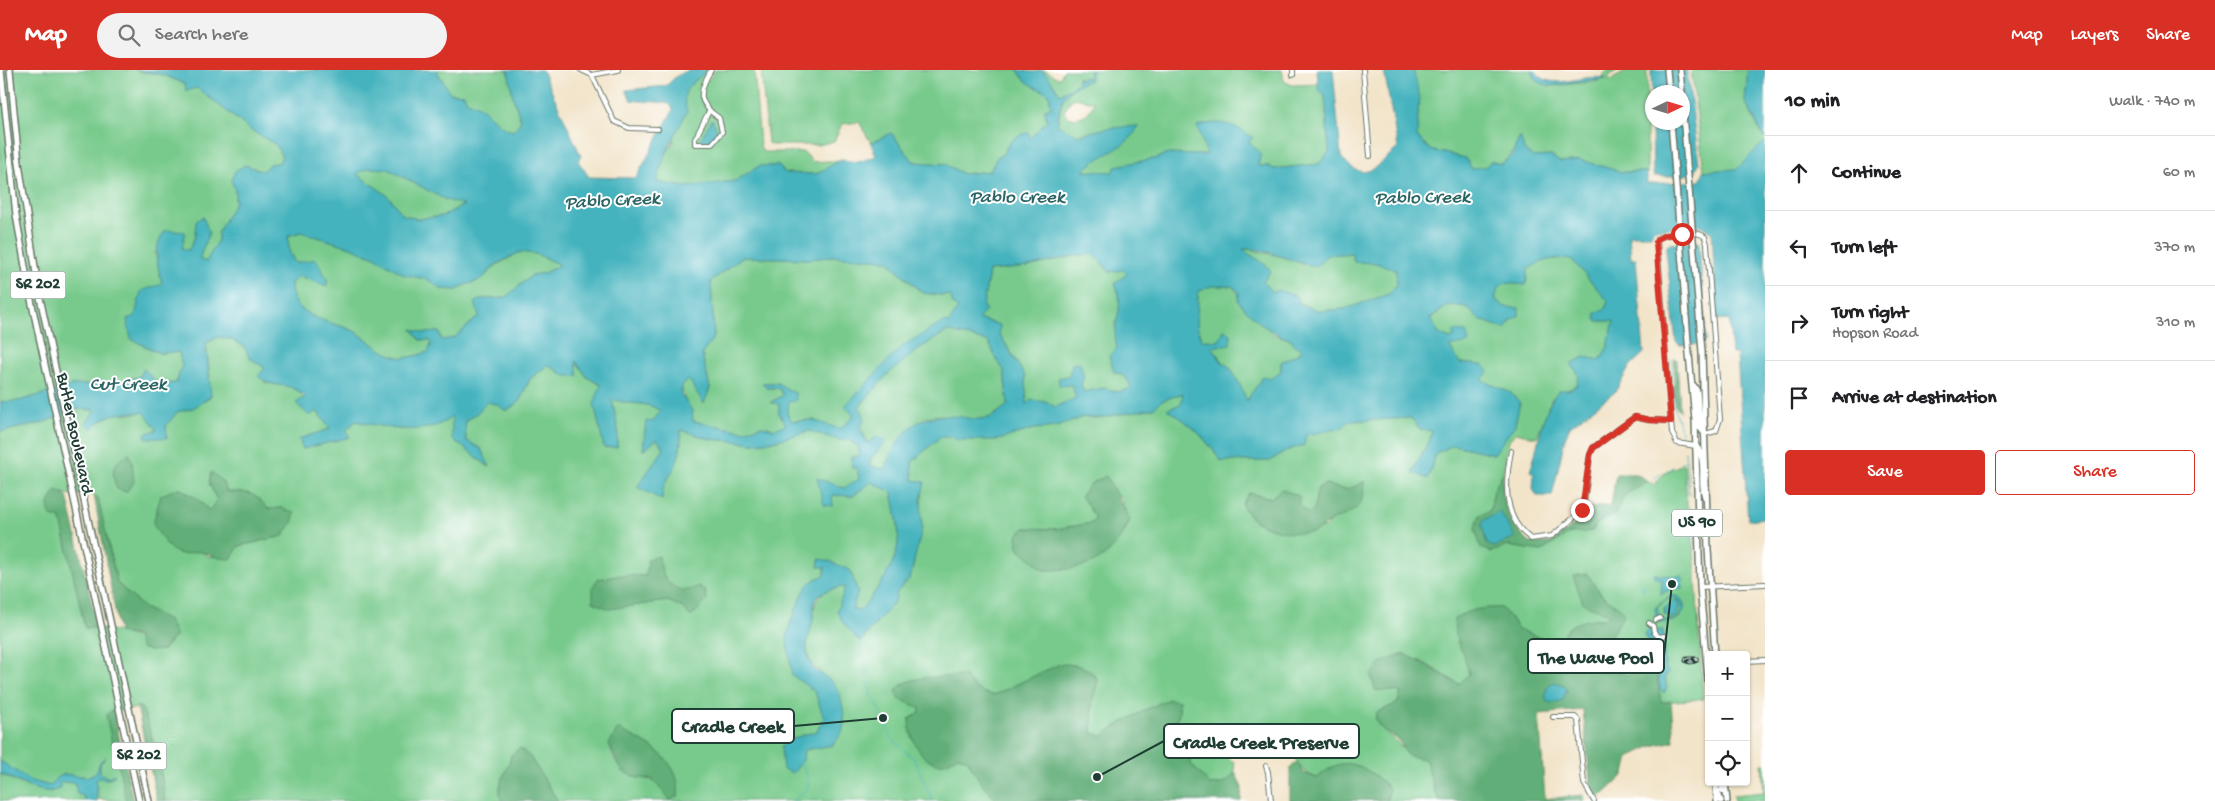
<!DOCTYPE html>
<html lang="en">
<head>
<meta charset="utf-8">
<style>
  :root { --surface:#fff; --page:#f2f2f2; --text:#202124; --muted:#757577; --line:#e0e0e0; --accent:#d93025 }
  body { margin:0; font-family:"Gochi Hand",sans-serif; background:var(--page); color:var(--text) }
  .controls { position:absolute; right:15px; bottom:15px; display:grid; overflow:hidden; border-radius:5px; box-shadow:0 1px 4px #0004 }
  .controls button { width:45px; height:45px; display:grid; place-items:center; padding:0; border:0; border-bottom:1px solid var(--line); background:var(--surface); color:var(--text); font:25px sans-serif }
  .compass { position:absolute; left:1645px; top:15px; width:45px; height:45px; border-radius:50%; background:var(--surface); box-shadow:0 1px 4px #0004; rotate:86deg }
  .stop { position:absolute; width:15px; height:15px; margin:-11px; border:4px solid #d93025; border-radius:50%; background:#fff }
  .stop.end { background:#d93025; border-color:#fff; box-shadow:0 1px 5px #0008 }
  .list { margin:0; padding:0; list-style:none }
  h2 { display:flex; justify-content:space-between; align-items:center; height:65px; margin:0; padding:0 20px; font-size:21px }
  h2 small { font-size:16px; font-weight:400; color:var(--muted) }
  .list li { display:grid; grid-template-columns:32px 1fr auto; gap:15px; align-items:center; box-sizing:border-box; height:75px; padding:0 20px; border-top:1px solid var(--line) }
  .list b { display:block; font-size:19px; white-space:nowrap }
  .list p { margin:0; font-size:16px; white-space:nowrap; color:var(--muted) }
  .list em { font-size:16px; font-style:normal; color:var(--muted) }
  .actions { display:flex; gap:10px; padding:15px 20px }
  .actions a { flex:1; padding:11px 0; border:1px solid var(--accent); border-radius:5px; text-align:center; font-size:18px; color:var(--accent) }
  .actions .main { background:var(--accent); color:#fff }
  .icon { flex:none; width:28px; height:28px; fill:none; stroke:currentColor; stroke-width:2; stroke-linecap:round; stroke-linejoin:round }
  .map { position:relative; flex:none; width:1765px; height:731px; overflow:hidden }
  header { display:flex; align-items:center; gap:30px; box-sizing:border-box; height:70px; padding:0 25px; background:var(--accent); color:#fff }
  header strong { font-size:24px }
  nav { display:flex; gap:28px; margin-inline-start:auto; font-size:18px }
  .search { width:350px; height:45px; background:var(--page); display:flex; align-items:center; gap:12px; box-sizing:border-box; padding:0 18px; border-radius:28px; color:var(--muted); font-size:19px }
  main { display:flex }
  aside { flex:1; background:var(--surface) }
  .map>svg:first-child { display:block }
</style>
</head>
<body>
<header>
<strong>Map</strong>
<div class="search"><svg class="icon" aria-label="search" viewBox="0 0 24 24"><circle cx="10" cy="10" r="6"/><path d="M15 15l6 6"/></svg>Search here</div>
<nav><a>Map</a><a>Layers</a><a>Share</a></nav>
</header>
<main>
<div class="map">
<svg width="1765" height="731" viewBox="0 0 1765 731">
  <rect width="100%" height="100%" fill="#fff"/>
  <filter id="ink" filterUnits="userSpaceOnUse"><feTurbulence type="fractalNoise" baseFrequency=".02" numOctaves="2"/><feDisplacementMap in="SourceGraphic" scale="10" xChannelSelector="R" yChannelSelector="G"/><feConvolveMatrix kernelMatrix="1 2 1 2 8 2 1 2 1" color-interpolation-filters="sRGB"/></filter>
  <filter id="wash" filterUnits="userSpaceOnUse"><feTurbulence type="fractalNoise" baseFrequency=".0096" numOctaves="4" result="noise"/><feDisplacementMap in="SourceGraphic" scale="20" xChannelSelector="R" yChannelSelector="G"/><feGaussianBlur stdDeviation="1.12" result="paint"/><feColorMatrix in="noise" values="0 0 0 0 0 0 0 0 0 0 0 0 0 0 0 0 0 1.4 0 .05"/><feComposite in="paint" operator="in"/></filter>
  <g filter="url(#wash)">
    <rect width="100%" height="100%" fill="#f2e4c9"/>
    <path fill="#78ca8c" stroke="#4c8460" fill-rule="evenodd" d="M0,0H134L164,5L197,18L252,61L277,75L282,87L279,93L269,94L263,101L245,95L231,110L235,120V132L218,162V170L206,192L199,189L209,162L196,151L195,166L189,180L182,179L185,162L155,182L162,214L135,246L127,249L131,269L159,283L179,282L182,296L177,313L158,314L144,299L139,307L110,313L74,315L19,331L0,332Z
      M439,0H508L513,27L521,52L513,61C492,57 491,38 467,31L464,24L450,23L437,1Z
      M715,0H754L760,76L763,82H804L813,92L841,90L816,104L785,103L779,96H759L735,111L685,117L656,112L662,90L673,73L686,19L703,4L709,10Z
      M761,0H1018C1026,18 1047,19 1049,25C1050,28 1050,34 1051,38L1045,39L1047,51L1030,69L1028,64C1016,64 1009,71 1004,83L997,87L990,101L963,104L945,94L914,92L891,63L871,73L859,52L842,54L834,71L819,75H772L768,73Z
      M1041,0C1049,0 1052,7 1060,8L1064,0H1090L1088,8H1079L1078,13L1060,24L1049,8Z
      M1092,0H1282L1284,11L1292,15L1318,14L1319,20L1325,26L1329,82L1319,94L1273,99L1269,96H1257L1253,78L1249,72L1253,68L1207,85L1165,84L1159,88L1116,96L1113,102L1082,101L1091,94L1108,58L1078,65L1057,56L1063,27L1080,13L1090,10ZM1075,28L1094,32C1089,45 1083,48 1069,48L1064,42L1070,31Z
      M1412,0H1531L1533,6L1549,16L1594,12L1605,8L1601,7L1608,0H1618L1609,6V11L1629,0H1647V102H1622L1580,91L1560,92L1551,86L1533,87L1524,80L1520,67C1507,98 1502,93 1472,99L1465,88L1430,80L1417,66L1418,42Z
      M1691,0H1748L1745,31L1765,71L1737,99L1704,101Z
      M369,98L388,99L446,130L465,134L443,146L418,149L403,145L388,126L356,104Z
      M301,162L351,177L375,187L405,205L427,209L442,219L457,220L465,215L481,210L495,196L520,182L536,184L560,195L544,203L532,205L505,228L482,229L475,232L479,246L454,268L442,270L439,262L424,263L412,259L420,270H430L431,275L428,282C418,285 406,290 394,286C379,281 366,267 352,260C327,250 290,248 291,213L299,206L326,215L327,209L315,190L295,193L289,181L288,166Z
      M1242,178L1289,188L1304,195L1327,185L1352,183L1354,192L1376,193L1396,200L1397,214L1389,224L1345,239L1319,241L1272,222L1263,212L1270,201C1263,190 1252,188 1242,178Z
      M1094,184L1109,202L1123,200L1127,204L1116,213L1120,226V242L1115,254L1117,278L1114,302C1123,304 1128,308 1131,318L1119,322L1104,318L1084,322L1081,315L1069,306L1058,308L1072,315L1076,328L1055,337L1047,332L1027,334L1017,292L999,263L1000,255L978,249L986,241L983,236L989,201L1028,197L1078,185Z
      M832,186L887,190L922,223L951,226L958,238L949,253L918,267L845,336L855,346L840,360L813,350L792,351L787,344L790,322L777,313H763L766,318H778L783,325L771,332L779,333V343L787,355L774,359L762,356L743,361L693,351C691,337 681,329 682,315L689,309L704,333L710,318L702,284L714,267L711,211L742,187L811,189Z
      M1567,188L1574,192L1608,231L1606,238L1596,251H1614L1608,277L1600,290L1584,287L1571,294L1579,305L1577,315L1552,328L1537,367L1515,363L1509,370L1503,403L1494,420L1490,441L1475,458L1481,477L1491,482L1508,476L1542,481L1570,463L1592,461L1598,452L1614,445L1626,424L1648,412L1655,415C1659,405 1673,397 1684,394L1689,460H1693L1703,629L1661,632L1655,595C1651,598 1647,603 1642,605C1626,612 1609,595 1600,585C1606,569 1618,558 1624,542L1601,524L1587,504L1574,506L1610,545L1605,549C1590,547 1578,555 1565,561L1563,569L1557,574L1519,560L1510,547L1457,572L1466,585L1469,604L1459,614L1419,590L1389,620L1401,622L1398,633L1376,643L1375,650C1385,666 1396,667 1407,684L1426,690L1435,723L1440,731H1386L1389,719C1367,694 1345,688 1317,708C1295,700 1296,688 1289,667C1264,662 1240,655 1223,680L1228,688L1234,692L1235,702C1228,713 1223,715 1210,715L1200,705L1201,731H558L530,687L511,685C509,701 495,714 502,731H165C162,701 153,666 142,638L110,641L120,691L118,693L127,731L95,729L98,724L96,711L98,707L108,708L100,703V694L104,690L100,692L97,702L87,707C72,703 64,708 51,716L31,711L0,691V362L42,353L77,339L95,340L98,351L118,342L129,344L144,342L167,368L166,356L177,342L193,338L210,306L206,273L218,267L230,269L244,276L250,288L265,298V313C294,316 302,315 309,345L316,340L330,359L299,369L303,379L350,367L346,361L355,351L402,360L453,347V369L489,397L481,379L466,371L465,351L477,343L487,332L497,334L506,341L519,332L530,309L548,295L566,306L575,290L587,307L601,315L604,378L617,376L618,360L612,329C631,336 644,330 661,341L652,352H646L643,380L657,369L664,379L638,417L662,430C662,425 661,419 663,415C674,389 682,392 681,360L711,369L754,373L773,371L809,361L839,370H849L858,377L860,385L851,389L857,397L859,410L832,425L853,426L871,412L892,422C895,439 900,456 898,473C896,496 874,524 860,541L852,539L858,522L850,500L837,496L831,490L825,497V506L815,509L806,518L799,536L790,552L792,605L815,622L824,648L817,661L791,669L804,680L833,675C839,666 846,658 844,647C843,639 828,612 823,605C816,597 810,596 808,584C804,569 813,559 813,546C814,526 824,518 845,517L860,572L895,531L897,522L910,508L913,499L924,412L913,410L912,392L940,367L998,370L1033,359L1057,357L1083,347L1098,348L1154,338L1160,331L1184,323L1181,334L1168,339C1190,353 1206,369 1221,391H1270L1285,381L1304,375L1306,365L1342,358L1349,351L1411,348L1420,359L1432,361L1429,372L1421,383H1436L1454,375L1494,384L1511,323L1481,310L1483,295L1460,293L1449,276L1454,267L1450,269L1439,264L1430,249L1449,235L1467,237L1478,249L1505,258L1518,243V238L1505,237L1495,229L1498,218L1505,213L1526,215L1528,199L1544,190ZM222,411L227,422C247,422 255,423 268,439L282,438L283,466L239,476L233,482L209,487L202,482L192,481L155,443L159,435L179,418L199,430L209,441L217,430L209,413ZM1364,412L1340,448L1333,449L1324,458C1295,460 1256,467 1242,434L1249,423L1299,434L1307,444L1313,442L1318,418L1326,414C1346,421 1346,421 1364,412ZM57,420C75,431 83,418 98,428L117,513L144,538L167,549L176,565L163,580C139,567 113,557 85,558L61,449ZM1119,426L1130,450L1124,463L1103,487L1044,500L1018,478L1025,458L1056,459L1092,453L1095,447ZM648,489L660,496C665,511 672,520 689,521L683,538L668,531L631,536L598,509L647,506ZM1060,594C1075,594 1090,596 1098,610L1092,632V663L1099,666L973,699L968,690L958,686L944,693L912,668L909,649L920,643V638L901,614L923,609L965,607C973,617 981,624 994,625ZM1169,629L1179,631V643L1175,655L1105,664C1123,650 1148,640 1169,629ZM634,667L653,678L658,715C652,709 648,709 640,708C622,705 614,691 609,674L614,668Z
      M1211,216H1232L1273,264L1292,270L1302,279L1299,283L1281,292V301L1270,309L1263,306C1259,317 1251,321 1247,332L1232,300L1222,292L1212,276L1219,271L1202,270L1197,255L1198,222Z
      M948,261L989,272L996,289L1004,300L1008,335L991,347L974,350L940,345L925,347L892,381L884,399L870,396V389L876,382C862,368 860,356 859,337L887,305L920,278Z
      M1762,694H1765V731H1734L1733,725L1764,722Z
      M0,704L28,717L52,722L60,712L75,713L86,731H0Z"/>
    <path fill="#62ae78" stroke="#407656" d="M1674,288L1677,290L1680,342L1675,335Z
      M129,383L132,392L134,412L126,422L117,419C110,401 112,393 129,383Z
      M211,402L222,411L227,422C249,422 254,422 268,439L282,438L295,443L292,453L283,466L239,476L231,489C217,489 213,485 201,482C194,480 188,485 182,484C168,483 160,464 153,454L161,425L179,418L199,430L209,441L217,430L209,413Z
      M1503,403C1502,433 1507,452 1530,473H1551L1583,448L1589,438L1611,435L1616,404H1637L1648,412L1626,424L1614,445L1598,452L1592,461L1570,463L1542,481L1508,476L1491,482L1481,478L1475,458L1480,445L1490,441L1494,420Z
      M1106,406L1130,450C1110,493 1088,500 1044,500L1018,478L1017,465L1025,458L1056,459L1092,453L1095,447L1081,426L1090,414Z
      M1364,411C1364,418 1364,428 1360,434C1354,442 1344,446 1335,449C1326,452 1322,460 1312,462C1287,466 1252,458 1242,434L1249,423L1271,428L1281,419L1299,426V434L1307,444L1313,441L1318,418L1326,414C1342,421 1349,421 1364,411Z
      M57,420L67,426L97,557L85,558L61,449L51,446C45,436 51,429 57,420Z
      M94,425L98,428L117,513L144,538L167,549L176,565L163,580L150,581L141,578L137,566L119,562Z
      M659,486C662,511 673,529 699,516L705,521L707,530L691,547L683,538L668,531L609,539L593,532V516L598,509L621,505L646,506L648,489Z
      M1587,504L1601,524L1625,542C1618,558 1606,569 1600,585C1620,605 1630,613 1655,595L1661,632H1671L1674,671L1652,676L1629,687L1625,704L1605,723L1598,727L1594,725L1591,719L1583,640L1539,644L1545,729L1584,725V731H1440L1435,723L1426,690L1407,685C1404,680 1402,674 1398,670C1388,661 1374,659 1376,643L1398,633L1401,622L1375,620L1371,605L1382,592L1404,584C1424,592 1440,605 1459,614L1469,604C1465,584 1454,569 1454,549C1467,539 1487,537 1502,538L1519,560L1557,574C1563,569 1562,565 1566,560C1573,551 1594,548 1605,549L1610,545L1583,533L1573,506Z
      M1060,594C1075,594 1090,596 1098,611L1092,632V663L1102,666C1117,655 1150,636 1167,630C1171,629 1175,630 1179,631V643L1175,654L1192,678L1190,693L1210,715C1223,715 1228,712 1235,702L1242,718L1241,731H997L979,710L968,690L958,686C954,688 949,692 944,693C922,698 909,666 909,649L920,643V638L899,629L896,621C908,604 940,608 959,606L965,607C973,617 981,624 994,625Z
      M137,636L142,638C153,666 162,701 165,731H157Z
      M113,640L133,731H126L118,693L120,690L117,683H114L106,645Z
      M618,659C647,673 682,689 678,726L670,730L652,709L637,708L622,701L609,674Z
      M520,678L530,687L558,731H502C494,714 509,701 511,685Z
      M1297,692L1303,703L1317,708C1324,703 1332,695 1341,694C1358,690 1379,707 1389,719L1387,730L1290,731V698Z"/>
    <path fill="#44b3be" stroke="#327879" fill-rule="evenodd" d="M134,0H439L437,2L450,23L464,24L467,31C491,38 492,56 513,61L521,51L513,27L508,0H542L581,86L578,91L589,107L636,108L673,40L670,34C661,31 643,32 631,30L626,20L666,16C682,0 685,0 708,0C692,14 679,18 687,41C676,65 662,86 657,112L685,117L735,111L759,96H779L785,103L816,104L841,90L859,92L876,86L871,73L891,63L914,92L945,94L963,104L990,101L997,87L1004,83C1009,71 1016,64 1029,63L1030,68L1047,51L1045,39L1051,37C1050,34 1050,28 1049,25C1046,19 1026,18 1018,0L1034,2L1041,0L1049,7L1060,24L1078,13V7L1081,10L1084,7L1088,9L1090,0H1092L1090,10C1063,21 1061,26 1057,55L1078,65L1108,58L1138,56C1130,79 1098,84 1083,101L1113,102L1116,96L1158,88L1165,84L1207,85L1197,56C1220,50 1233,53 1253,68L1249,72L1261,83L1258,96H1269L1273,99L1319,94L1329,82L1325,26L1319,20L1317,0H1333L1341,87C1366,116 1375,96 1398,78L1384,0H1413L1419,23L1417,66L1430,80L1465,88L1472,99L1487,96L1490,91L1501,94L1512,86L1520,66L1524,80L1533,87L1551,86L1560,92L1580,90L1622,102H1647V114L1700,111L1704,101L1737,99L1765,71V448L1748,450L1737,284H1732L1729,249L1718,250L1717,247L1712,163L1700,155L1654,159L1651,165H1629L1631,189H1636L1644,283L1631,295L1615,322L1570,356L1565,368L1552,426H1537L1533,419L1534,403L1530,401C1540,374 1540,343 1559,320H1570L1577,315L1579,305L1571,294L1584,287L1600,290L1608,277L1614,251H1596V243L1606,238L1608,231L1574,192C1558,184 1543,191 1528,199L1526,215L1505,213L1498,218L1495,229L1505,237L1519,238V246L1511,250L1505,259L1478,249L1467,237L1449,235L1430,248L1439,264L1450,269L1454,267V261L1466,262L1469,273L1449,277L1460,293L1483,295L1489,301L1482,310L1511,323L1520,333L1515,355L1494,384L1454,375L1436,383L1428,409L1412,402L1429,372L1432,361L1420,359L1411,348L1349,351L1342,358L1306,365L1304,375L1285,381L1270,391H1221C1206,368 1190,353 1167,339L1181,334L1183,323L1161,331L1154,338L1098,348L1083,347L1057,357L1033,359L998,370H957L951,366L940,367L912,392L913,410L925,412L921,429L922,458L910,508L897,522L895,531L860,572L843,553L837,541L845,517C837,517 826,520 819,525C811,531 815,541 813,550C809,568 802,574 811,594C814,601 825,606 831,611C842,621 847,649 842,662C840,666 836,671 833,675L804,680L803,690L793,703L783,699L781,677L791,669L817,661L824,648L815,622L792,605C791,594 788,582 787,570C786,562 801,526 806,518C810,511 818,508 825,505V497H818L819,489C831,490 838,496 850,500L858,522L852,539L860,541C874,524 896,496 898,473C900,456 895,439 892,422L871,412L853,426L832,425L833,436L824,435L817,408L844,418L859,409L857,397L852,399L851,388L860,385L859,377L849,370H839L809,361L773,371L754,373L711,369L681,360C681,371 681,381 677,391C671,408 662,410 662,430L637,417L664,379L657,369L643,381L646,351L652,352L661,341C644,330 631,336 612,329L618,360L617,377L604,378L594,334L601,315L587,307L576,291L578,306H566L548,295L530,309L519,332L506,341L497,334L487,332L477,343L465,351L466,370L481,379L490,397L452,369V347C425,368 386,357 355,351L346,361L350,367L303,379L299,369L330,359L317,341L309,346L296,333L305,327C289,309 273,321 258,306L265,298L250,288L244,276L230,269L218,267L206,273L211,326L193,338L177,342L166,356L167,368H146L145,364L157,360L144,342C122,344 108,340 92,359L86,353L95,340L77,339L42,353L0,362V332L19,331L74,315L110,313L139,307L144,299L158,314L176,313L182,296L179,282L160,283L131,269L127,249L135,246L141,221L162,214C158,194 151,177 166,160L185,162L182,179L189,180L195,166L196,151L203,147L209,162L199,189L206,192L218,170V162L235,132V120L231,110L235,101L245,95L263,101L269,94L279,93L282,87L276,75L252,61L197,18L186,21L185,14L164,5ZM369,98L388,99L446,130L464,135L443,146L418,149L403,145L388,126L357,104ZM301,162L351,177L375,187L405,205L427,209L441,219L457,220L465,215L481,210L495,195L520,182L536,184L560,195L544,203L532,205L505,228L482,229L475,232L479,246L454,268L442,270L439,262L424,263L412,259L420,270H430L431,275L428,282C418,285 406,290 394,286C379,281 366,267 352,260C327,250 290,248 291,213L299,206L327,216V209L316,189L295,193L289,181L288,166ZM1243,179C1267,177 1293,194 1317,196L1327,185L1352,183L1354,192L1376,193L1396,200L1397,214L1389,224L1345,239L1319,241L1300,234L1297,226L1277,220L1272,222L1263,212L1271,201C1263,190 1252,188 1243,179ZM1094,184L1110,202L1123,200L1127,204L1115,213C1127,242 1110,250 1117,278L1109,286L1114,302C1123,304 1128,308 1131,318L1119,322L1104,318L1084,322L1081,315L1084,306L1080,293L1072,294L1069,306L1058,308L1060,316L1072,315L1076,328L1055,337L1047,332L1031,330L1027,334L1025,306L999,264L1000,255L978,249L986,241L983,236L989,201L1028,197L1078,185ZM832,186L887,190L923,223L951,226L953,235L958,238L949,253L944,252L902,276L845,336L854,346L840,359L813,350L792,351L787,344L789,331L794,332L796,329L795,323L777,313H762L766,318C773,318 781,316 783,325L771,333L779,334V343L786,355L774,359L762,356L743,361L693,351L692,340L681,325L682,315L689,310L704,334L710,318L702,284L714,267L711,211L742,187L811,189ZM1211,216H1232L1239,222L1238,231C1255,250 1268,262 1292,270L1294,275L1302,279L1299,283L1281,292V301L1270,309L1263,306C1259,316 1251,321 1247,331C1243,321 1232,295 1222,292L1212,277L1230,274L1231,264L1224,260L1219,271L1202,270L1197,256L1198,222ZM948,261L989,272L996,289L1004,300L1008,335C1002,339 995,346 988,348C976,351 966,347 954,346C913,343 900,364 884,399L870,396V389L887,371L877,366L868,374L860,359C865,349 866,346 859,337L887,305L920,278Z
      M1531,0H1535C1549,25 1585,1 1606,9L1549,16L1537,11Z
      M1651,0H1687L1699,93L1695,102L1682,106H1654L1653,103ZM1652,22H1682V52H1652Z
      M1748,0H1765V69L1745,31Z
      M712,49L717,59L712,70L702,72L700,70Z
      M1699,172L1706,271L1698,274L1680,275L1676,272L1666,179L1668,174Z
      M1500,442L1515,467L1494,477L1487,474L1482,455L1484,450Z
      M1656,503L1658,505L1682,506L1683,518L1671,519L1661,524L1662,510L1654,507V503Z
      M1671,525C1692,526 1688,556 1659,552L1656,549L1655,538ZM1674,527L1682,534L1679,546L1675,550H1660L1657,537L1668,529Z
      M1673,530L1678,531L1679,538L1676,547L1672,548L1664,544V539Z
      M1663,560L1665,596L1668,601L1665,608L1667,617L1664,623L1660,620L1657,591L1644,564L1646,561Z
      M1554,612L1564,615L1567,620L1563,630L1552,633L1546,631C1545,621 1546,616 1554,612Z
      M106,687L100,694V703L108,708L111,705H115L109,709L98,708L96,711L97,731H86L82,725L77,724L75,713L60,712V719C39,727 20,710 0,704V691L31,711L51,716L56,708L65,704L87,707L97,702L100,692Z"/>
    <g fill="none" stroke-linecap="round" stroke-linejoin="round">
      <path stroke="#44b3be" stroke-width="1" d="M1671,289L1674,336L1683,370
        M1685,381L1689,425
        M1680,393L1685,391
        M1652,414L1654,408L1673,397
        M1690,437L1691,473
        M1642,516V519L1644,520V515
        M860,571L871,626L878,635L891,668L914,689L933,731
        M793,731L808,718V708L801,693"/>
    </g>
  </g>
  <g filter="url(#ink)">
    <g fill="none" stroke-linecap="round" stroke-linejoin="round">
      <g stroke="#697768" stroke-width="6">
        <path id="minor" d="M581,0L592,5
          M1293,0V5
          M1363,0L1370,86
          M592,5L614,51L629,58L658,59
          M592,5L618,0
          M709,41L695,69V74H712L722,62L719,48C697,33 698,22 711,0
          M1696,376L1677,373L1672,363L1657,172V169C1667,163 1696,159 1705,167L1707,174L1720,349L1716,361L1705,364
          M1511,381C1505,412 1502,448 1531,469L1552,466L1583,440L1590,385L1593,378L1635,347L1649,350L1671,351
          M1700,517L1765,514
          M1656,550L1660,548
          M1649,553L1653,556L1654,562L1659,567L1664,566
          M1746,591L1765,590
          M1553,647H1575L1578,650L1584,713L1594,731
          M1266,696L1268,702L1271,731"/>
      </g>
      <g stroke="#697768" stroke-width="8">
        <path id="highway" d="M1,0L16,145L30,225L139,731
          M10,0L19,93L39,223L149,731
          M1667,0L1669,22
          M1680,0L1682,22
          M1702,282L1708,479L1715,585
          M1689,284L1695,350L1700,517L1709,622
          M1694,316L1697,321L1700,358L1705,364
          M1696,376C1708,390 1699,411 1705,427
          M1716,712L1717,731
          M1722,712V720L1726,723
          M1725,712L1727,731
          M1717,720L1721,731"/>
      </g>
      <use href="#minor" stroke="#fff" stroke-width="4"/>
      <use href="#highway" stroke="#fff" stroke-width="5"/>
      <g stroke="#1f3d34" stroke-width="3">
        <path id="rail" d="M1688,588H1697V591C1695,593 1688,594 1685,591L1686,589V588L1694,592L1697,591L1695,588C1692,589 1690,593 1687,592L1686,590L1688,588"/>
      </g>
      <use href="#rail" stroke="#fff" stroke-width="1" stroke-dasharray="4" stroke-linecap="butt"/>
      <g stroke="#697768" stroke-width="8" stroke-linecap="butt">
        <path id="highway-bridge" d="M1682,31L1702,282
          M1671,52L1689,284"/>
      </g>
      <use href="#highway-bridge" stroke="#fff" stroke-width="5"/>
    </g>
  </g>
  <g fill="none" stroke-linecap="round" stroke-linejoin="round" filter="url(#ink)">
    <path stroke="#d93025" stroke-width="6" d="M1582,440L1590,385L1593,378L1635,347L1649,350L1671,351L1656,172L1658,169L1665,165L1682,164"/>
  </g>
  <g text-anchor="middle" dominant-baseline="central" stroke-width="4" stroke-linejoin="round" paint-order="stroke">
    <g fill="#fff" stroke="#627771" stroke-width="1">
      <rect x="10.5" y="201.5" width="55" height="27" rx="4"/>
      <rect x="1672" y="439.5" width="50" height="27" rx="4"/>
      <rect x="111.5" y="672.5" width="55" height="27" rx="4"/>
    </g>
    <g font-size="16" font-weight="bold" fill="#1f3d34">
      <text x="38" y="215">SR 202</text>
      <text x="1697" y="453">US 90</text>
      <text x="139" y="686">SR 202</text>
    </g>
    <g font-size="18" fill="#1f3d34" stroke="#fff">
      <text transform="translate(74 364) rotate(78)">Butler Boulevard</text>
    </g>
    <g font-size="19" font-style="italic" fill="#2c6664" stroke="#fff">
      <text x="1017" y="128">Pablo Creek</text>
      <text transform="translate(1422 129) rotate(-1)">Pablo Creek</text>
      <text transform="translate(612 132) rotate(-3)">Pablo Creek</text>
      <text x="128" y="315">Cut Creek</text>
    </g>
  </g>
  <path fill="none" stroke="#1f3d34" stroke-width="2" d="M1672 514L1664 586M883 648L794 656M1097 707L1164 671"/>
  <g fill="#1f3d34" stroke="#fff" stroke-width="2">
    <circle cx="1672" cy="514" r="5"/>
    <circle cx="883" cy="648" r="5"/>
    <circle cx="1097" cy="707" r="5"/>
  </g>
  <g fill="#fff" stroke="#1f3d34" stroke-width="2">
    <rect x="1528" y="569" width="136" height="34" rx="5"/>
    <rect x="672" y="639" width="122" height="34" rx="5"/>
    <rect x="1164" y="654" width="195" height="34" rx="5"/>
  </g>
  <g font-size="19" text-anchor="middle" font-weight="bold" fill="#1f3d34">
    <text x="1596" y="593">The Wave Pool</text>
    <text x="733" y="662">Cradle Creek</text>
    <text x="1261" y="678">Cradle Creek Preserve</text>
  </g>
</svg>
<div class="controls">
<button>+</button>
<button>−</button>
<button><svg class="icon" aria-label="locate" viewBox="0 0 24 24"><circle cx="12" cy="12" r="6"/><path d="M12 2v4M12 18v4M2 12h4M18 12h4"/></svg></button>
</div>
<svg class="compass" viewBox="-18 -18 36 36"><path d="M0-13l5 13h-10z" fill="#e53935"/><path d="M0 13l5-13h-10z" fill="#757577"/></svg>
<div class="stop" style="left:1682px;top:164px"></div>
<div class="stop end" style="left:1582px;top:440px"></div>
</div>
<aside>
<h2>10 min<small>Walk · 740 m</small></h2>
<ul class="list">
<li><svg class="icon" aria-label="ahead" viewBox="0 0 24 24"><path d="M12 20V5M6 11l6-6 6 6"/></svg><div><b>Continue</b></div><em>60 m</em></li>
<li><svg class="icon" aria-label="left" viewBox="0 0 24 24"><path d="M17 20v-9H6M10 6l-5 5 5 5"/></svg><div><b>Turn left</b></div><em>370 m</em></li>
<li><svg class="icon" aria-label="right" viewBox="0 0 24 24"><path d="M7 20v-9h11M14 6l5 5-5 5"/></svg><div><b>Turn right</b><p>Hopson Road</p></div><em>310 m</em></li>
<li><svg class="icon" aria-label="arrive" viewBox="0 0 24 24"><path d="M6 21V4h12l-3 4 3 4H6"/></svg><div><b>Arrive at destination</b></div></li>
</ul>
<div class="actions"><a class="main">Save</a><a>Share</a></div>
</aside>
</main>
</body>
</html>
